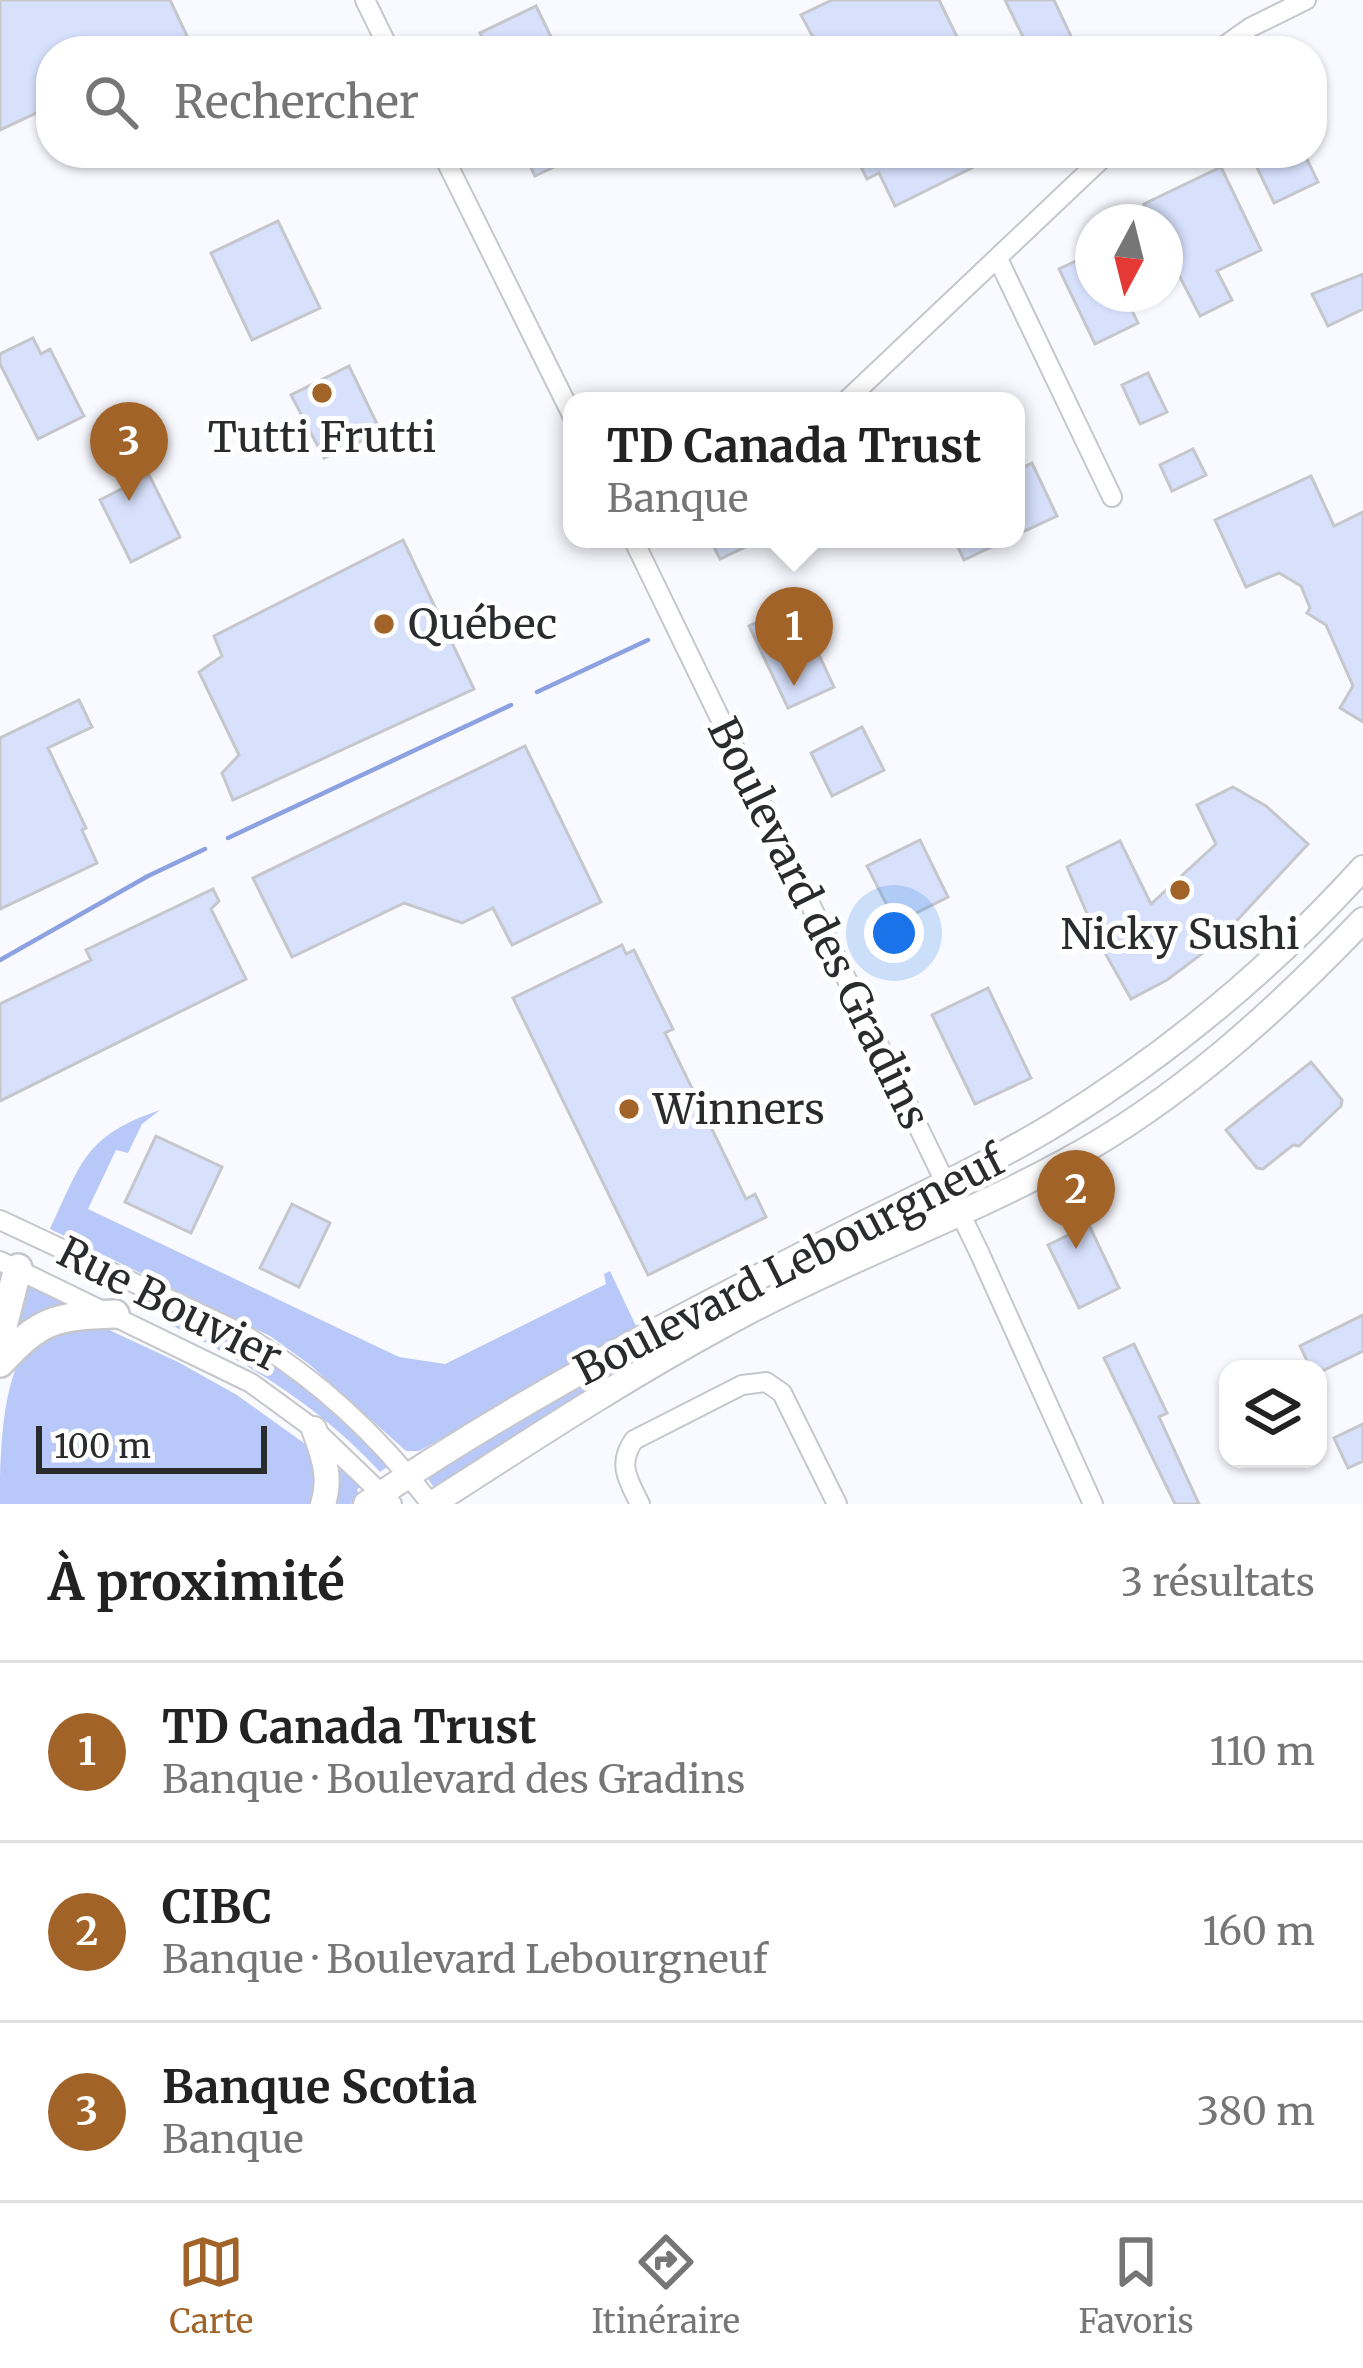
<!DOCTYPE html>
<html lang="fr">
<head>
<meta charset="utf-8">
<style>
  :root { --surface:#fff; --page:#f2f2f2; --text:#222; --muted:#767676; --line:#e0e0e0; --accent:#a16328 }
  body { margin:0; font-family:Merriweather,serif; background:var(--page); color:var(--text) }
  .controls { position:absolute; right:36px; bottom:36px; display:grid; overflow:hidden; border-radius:24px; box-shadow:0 3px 9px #0004 }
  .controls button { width:108px; height:108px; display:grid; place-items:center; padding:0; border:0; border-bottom:3px solid var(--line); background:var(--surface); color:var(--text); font:60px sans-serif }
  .compass { position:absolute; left:1075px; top:204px; width:108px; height:108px; border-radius:50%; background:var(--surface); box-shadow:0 3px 9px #0004; rotate:187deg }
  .scale { position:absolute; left:36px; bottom:30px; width:231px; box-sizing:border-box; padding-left:12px; border:6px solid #2a2b2d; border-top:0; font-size:33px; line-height:42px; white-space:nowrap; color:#2a2b2d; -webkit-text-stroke:9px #fff; paint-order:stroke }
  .you { position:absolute; left:894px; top:933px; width:42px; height:42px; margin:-30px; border:9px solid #fff; border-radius:50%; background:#1a73e8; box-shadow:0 0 0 18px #1a73e833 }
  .badge { display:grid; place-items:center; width:78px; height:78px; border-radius:50%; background:var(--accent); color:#fff; font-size:39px; font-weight:700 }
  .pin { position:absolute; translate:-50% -99px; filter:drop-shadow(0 3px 6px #0008) }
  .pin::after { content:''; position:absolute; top:63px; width:42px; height:36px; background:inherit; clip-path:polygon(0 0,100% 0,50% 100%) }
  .popup { position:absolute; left:563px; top:392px; width:462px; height:156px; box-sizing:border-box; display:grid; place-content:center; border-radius:24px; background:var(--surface); filter:drop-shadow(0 3px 9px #0005); font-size:39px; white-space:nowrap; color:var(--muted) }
  .popup b { font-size:45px; color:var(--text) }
  .popup::after { content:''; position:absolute; left:50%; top:100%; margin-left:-24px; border:24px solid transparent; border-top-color:var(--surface) }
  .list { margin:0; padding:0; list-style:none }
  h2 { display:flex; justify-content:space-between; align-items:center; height:156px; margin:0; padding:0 48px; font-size:51px }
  h2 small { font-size:39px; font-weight:400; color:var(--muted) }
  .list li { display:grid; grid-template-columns:78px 1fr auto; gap:36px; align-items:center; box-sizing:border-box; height:180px; padding:0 48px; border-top:3px solid var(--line) }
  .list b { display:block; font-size:45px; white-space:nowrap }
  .list p { margin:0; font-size:39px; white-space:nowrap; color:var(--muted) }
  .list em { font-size:39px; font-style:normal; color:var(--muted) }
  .icon { flex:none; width:66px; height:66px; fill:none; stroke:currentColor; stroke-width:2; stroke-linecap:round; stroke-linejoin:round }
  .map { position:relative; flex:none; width:1363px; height:1504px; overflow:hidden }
  .search { position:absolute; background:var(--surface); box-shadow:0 3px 9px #0004; left:36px; right:36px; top:36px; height:132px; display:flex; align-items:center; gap:30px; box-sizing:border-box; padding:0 42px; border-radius:48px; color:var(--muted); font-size:45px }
  .sheet { height:696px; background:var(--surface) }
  nav { display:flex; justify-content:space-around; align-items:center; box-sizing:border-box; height:168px; border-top:3px solid var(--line); background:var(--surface); font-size:33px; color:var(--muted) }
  nav a { display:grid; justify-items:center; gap:6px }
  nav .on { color:var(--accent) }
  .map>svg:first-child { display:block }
</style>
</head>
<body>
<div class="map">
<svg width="1363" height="1504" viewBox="0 0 1363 1504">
  <rect width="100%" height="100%" fill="#f9faff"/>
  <path fill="#b8c8f9" d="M160,1110L142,1124L128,1153L116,1150L88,1209L399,1357L445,1364L606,1284L604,1274L610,1271L637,1328L419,1451H406L309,1364L270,1336L50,1229C82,1162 84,1136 160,1110Z
    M26,1285L61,1300L60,1309L20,1327L16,1326Z
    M92,1322L178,1362L237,1395L308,1446L317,1466L313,1504H0C0,1464 0,1363 37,1339C51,1330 76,1327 92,1322Z
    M175,1322C200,1332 230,1338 254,1351C305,1376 350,1424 387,1467L380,1472C321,1408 250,1364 173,1326Z
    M659,1340L661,1345L434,1488L427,1477Z
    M344,1468L362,1484L357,1490L362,1497L351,1504H333L337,1472Z"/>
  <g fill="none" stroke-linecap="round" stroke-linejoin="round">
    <path stroke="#8ca1e2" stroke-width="4.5" d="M537,692L648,640
      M228,838L511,705
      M0,960L148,876L205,849"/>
  </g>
  <path fill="#d7e1fc" stroke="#c6c7cc" stroke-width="3" d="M0,0H170L189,40L165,51H51V106L0,130Z
    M832,0H939L964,51H813L814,39L801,15Z
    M1005,0H1054L1078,51H1030Z
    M536,6L558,51H489L480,33Z
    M524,153H583L535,176Z
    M854,153H1002L895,206L879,173L867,179Z
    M1250,153H1304L1318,182L1274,203Z
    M1221,167L1261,250L1217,271L1232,300L1200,316L1165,248V222H1152L1144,204Z
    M278,221L320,308L252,340L211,253Z
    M1093,253V294H1124L1138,323L1095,344L1059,269Z
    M1363,274V309L1328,326L1312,294Z
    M33,338L41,354L50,349L84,416L38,439L0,364V354Z
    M349,366L381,432L324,458L291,395Z
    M1148,373L1167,412L1140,424L1122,385Z
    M1193,449L1206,475L1172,491L1160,465Z
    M1032,463L1057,516L1016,535V471Z
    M149,475L180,537L131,562L100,500Z
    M1311,476L1334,526L1363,512V722L1340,708L1353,686L1326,625L1307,613L1310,608L1301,586L1279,573L1246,587L1215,520Z
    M710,539H762L720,559Z
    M954,539H1008L964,560Z
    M403,540L474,689L233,800L222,773L239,755L199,672L222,656L214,636Z
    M795,604L834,687L788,708L749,626Z
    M79,700L92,727L48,748L86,828L82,830L97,863L0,909V738Z
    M862,727L884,770L832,796L811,753Z
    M525,746L601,902L512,945L493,908L462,923L404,903L292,957L253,878Z
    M1233,787L1266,806L1308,844L1215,944L1167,980L1131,999L1100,944L1067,867L1120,841L1151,904L1216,844L1197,805Z
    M920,840L948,897L896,923L867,866Z
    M213,889L219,901L211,909L246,979L0,1101V1004L91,960L86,950Z
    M622,945L626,954L634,950L673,1029L665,1033L746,1199L755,1194L766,1217L648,1275L513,998Z
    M988,988L1031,1078L975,1104L932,1015Z
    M1311,1062L1342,1100L1341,1106L1299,1146L1293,1145L1263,1169L1257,1168L1226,1130Z
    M156,1136L222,1167L191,1233L125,1202Z
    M292,1204L330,1223L299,1287L260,1268Z
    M1089,1225L1119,1288L1079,1308L1048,1245Z
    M1363,1315V1351L1318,1373V1369H1311L1300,1346Z
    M1134,1344L1167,1413L1159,1417L1199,1504H1175L1104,1358Z
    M1363,1424V1461L1348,1468L1334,1438Z"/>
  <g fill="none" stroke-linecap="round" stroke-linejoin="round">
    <g stroke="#c6c7cc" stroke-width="22">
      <path id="minor" d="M365,0L390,51
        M1217,51L1251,27L1306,0
        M442,153L572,415
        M998,259L1112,497
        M846,401L1108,153
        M633,539L979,1252L1093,1504
        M0,1220L241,1333C317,1378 377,1434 431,1504
        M0,1261L251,1383L314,1429L392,1504
        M640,1504C628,1480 617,1464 634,1440L742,1385L766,1382L782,1393L837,1504"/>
    </g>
    <g stroke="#c6c7cc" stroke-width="28">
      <path id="major" d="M314,1429C323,1455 332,1477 323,1504
        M366,1504C513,1403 672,1321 831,1240C907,1201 985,1167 1057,1123C1170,1053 1274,966 1363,868
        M432,1504C534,1438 636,1371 744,1314C849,1258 962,1218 1066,1161C1178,1100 1275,1012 1363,920"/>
    </g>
    <g stroke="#c6c7cc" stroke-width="32">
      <path id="highway" d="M0,1338L18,1268
        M0,1363C41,1319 55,1316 115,1314"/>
    </g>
    <use href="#minor" stroke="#fff" stroke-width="18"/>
    <use href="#major" stroke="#fff" stroke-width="24"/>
    <use href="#highway" stroke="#fff" stroke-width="27"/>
  </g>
  <g fill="#a16328" stroke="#fff" stroke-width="4.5">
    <circle cx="322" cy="393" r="12"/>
    <circle cx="384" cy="624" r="12"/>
    <circle cx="1180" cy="890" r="12"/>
    <circle cx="629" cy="1109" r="12"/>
  </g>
  <g text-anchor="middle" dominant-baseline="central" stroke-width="10" stroke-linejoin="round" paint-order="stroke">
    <g font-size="42" fill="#2a2b2d" stroke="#fff">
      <text x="322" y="437">Tutti Frutti</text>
      <text x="408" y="624" text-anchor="start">Québec</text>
      <text x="1180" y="934">Nicky Sushi</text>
      <text x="653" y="1109" text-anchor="start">Winners</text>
    </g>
    <g font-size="42" fill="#2a2b2d" stroke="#fff">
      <text transform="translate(819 923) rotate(64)">Boulevard des Gradins</text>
      <text transform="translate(789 1265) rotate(-27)">Boulevard Lebourgneuf</text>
      <text transform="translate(170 1304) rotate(27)">Rue Bouvier</text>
    </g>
  </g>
</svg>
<div class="controls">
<button><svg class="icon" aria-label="layers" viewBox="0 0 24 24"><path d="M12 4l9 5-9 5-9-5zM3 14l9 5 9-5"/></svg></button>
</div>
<svg class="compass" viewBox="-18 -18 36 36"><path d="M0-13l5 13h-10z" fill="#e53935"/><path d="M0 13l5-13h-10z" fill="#767676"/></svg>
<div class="scale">100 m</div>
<div class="you"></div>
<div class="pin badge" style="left:794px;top:686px">1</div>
<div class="popup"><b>TD Canada Trust</b>Banque</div>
<div class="pin badge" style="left:1076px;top:1249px">2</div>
<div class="pin badge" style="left:129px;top:501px">3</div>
<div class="search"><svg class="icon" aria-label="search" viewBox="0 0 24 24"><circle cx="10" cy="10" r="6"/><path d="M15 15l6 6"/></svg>Rechercher</div>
</div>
<section class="sheet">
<h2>À proximité<small>3 résultats</small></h2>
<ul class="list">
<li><span class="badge">1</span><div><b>TD Canada Trust</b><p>Banque · Boulevard des Gradins</p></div><em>110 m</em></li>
<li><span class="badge">2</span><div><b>CIBC</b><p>Banque · Boulevard Lebourgneuf</p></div><em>160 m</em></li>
<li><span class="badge">3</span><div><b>Banque Scotia</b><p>Banque</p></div><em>380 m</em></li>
</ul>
</section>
<nav>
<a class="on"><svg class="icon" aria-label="map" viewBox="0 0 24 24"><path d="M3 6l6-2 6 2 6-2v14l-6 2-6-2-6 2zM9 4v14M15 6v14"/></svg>Carte</a>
<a><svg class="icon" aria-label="directions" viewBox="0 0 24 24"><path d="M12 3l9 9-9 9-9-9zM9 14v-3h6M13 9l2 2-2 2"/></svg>Itinéraire</a>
<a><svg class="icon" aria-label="saved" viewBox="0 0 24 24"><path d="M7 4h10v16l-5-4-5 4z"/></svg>Favoris</a>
</nav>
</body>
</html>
